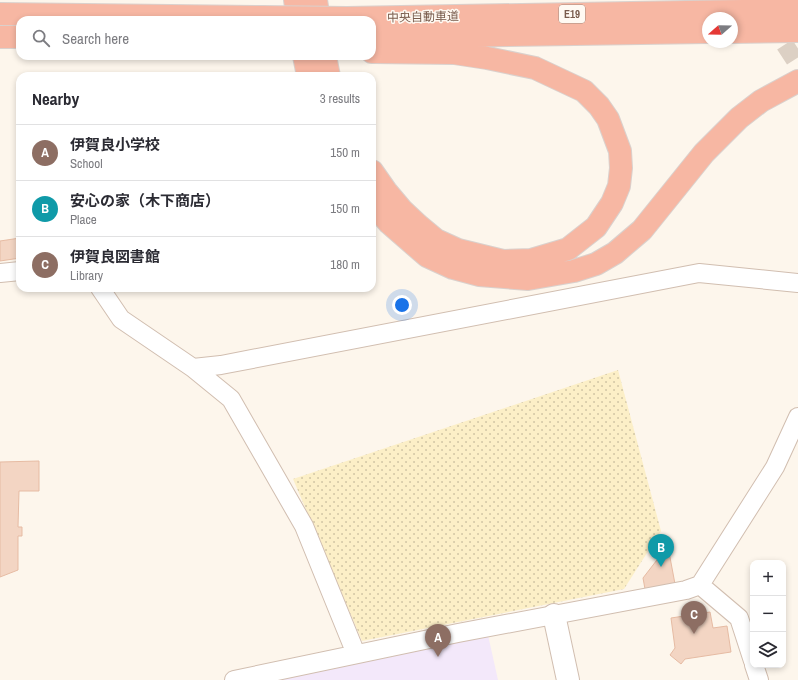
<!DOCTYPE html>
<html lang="en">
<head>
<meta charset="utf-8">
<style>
  :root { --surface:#fff; --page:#f7f7f7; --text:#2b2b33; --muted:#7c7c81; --line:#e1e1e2; --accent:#d93025 }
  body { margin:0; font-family:"Archivo Narrow","Noto Sans JP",sans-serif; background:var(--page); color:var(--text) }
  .controls { position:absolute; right:12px; bottom:12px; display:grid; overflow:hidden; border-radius:8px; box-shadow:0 2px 6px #0003 }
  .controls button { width:36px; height:36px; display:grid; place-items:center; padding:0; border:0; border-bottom:1px solid var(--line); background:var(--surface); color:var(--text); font:20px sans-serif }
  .compass { position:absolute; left:702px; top:12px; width:36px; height:36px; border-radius:50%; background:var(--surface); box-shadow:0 2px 6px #0003; rotate:250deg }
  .you { position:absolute; left:402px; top:305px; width:14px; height:14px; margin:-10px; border:3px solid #fff; border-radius:50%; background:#1a73e8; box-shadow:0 0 0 6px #1a73e833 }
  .badge { display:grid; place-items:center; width:26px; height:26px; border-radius:50%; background:var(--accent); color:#fff; font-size:13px; font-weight:700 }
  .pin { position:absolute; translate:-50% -33px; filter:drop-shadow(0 1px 2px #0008) }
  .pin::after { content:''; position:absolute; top:21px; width:14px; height:12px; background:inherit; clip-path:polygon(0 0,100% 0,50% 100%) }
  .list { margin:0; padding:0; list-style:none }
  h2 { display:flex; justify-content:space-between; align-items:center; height:52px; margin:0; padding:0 16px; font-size:17px }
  h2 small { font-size:13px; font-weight:400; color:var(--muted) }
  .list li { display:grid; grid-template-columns:26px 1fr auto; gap:12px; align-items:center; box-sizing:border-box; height:56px; padding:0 16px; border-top:1px solid var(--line) }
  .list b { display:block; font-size:15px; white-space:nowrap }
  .list p { margin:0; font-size:13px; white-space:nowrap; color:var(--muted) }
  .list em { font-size:13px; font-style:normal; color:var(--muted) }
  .icon { flex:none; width:22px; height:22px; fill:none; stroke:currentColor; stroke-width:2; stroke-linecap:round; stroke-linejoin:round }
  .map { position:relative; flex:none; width:798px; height:680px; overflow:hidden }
  .search { position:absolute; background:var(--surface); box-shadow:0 2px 6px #0003; left:16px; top:16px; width:360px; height:44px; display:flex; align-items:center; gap:10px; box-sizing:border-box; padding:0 14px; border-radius:12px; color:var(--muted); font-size:15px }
  .panel { position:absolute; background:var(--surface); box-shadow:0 2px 6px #0003; left:16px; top:72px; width:360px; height:220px; border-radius:12px }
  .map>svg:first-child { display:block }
</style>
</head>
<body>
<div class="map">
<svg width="798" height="680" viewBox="0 0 798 680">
  <defs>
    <pattern id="sand-dots" width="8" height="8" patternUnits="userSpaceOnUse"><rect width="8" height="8" fill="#fcefc7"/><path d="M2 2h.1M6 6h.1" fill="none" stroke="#d1c5a4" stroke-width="1.8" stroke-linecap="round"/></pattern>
  </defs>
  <rect width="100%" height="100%" fill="#fdf6ec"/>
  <path fill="#f3e8fa" d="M488,635L498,680H278Z"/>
  <path fill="url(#sand-dots)" d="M618,370L661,531L624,589L362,641L293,479Z"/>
  <path fill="#f3d5c3" stroke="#e6bba3" d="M20,238V258L0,261V241Z
    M39,461V491H19L18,527H22V536H18V570L0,577V462Z
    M669,552L675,584L645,589L643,578L660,556Z
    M710,612L713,628L727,626L731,652L685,659L681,664L670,655L675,648L671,618Z"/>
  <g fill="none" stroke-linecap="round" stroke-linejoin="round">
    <path stroke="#dcd0c4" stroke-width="18" stroke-dasharray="18 9" stroke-linecap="butt" d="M770,22L798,65"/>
    <g stroke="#d1beb0" stroke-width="20">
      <path id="minor" d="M0,273L20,271
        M100,288L121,319L193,368L221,365L699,273L798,283
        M193,368L231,399L304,526L356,654
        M700,585L739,618L753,661
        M754,665L759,680
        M234,680L458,633L686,590L700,585L775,467L798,417"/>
    </g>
    <g stroke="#d1beb0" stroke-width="24">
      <path id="tertiary" d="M554,615L568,680"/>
    </g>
    <g stroke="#dad1cd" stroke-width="24">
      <path id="motorway" d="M295,0L298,20
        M316,0L319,20
        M0,14L262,17
        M347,18L798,10
        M732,32L798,31
        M0,37H20
        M372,37L708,32
        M372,52L454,53L487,58L535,68L584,91L599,106L608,119L620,151L621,168L619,186L612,203L596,227L568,249L531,260L503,261L458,250L436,240L418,225L402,210L386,191L372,171
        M304,56L308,76
        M325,56L329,76
        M372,203L389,223L427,256L453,268L479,275L528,279L574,271L596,264L615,253L642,230L704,153L739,118L761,101L798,81"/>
    </g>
    <use href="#minor" stroke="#fff" stroke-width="18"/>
    <use href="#tertiary" stroke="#fff" stroke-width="22"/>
    <use href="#motorway" stroke="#f7b7a3" stroke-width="22"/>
    <g stroke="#dad1cd" stroke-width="24" stroke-linecap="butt">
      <path id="motorway-bridge" d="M262,17L347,18"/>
    </g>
    <use href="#motorway-bridge" stroke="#f7b7a3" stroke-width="22"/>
  </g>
  <g text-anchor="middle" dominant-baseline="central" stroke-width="3" stroke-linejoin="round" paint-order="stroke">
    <rect fill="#fffaf3" stroke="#a28b7f" stroke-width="1" x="559" y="5" width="26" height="18" rx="3"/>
    <g font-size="11" font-weight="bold" fill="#7a5c4d">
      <text x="572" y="14">E19</text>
    </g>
    <g font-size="12" fill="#7a5c4d" stroke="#fffaf3">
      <text transform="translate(423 17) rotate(-1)">中央自動車道</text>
    </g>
  </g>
</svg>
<div class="controls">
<button>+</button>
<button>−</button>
<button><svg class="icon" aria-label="layers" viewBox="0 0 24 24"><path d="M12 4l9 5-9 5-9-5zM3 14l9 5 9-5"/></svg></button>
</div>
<svg class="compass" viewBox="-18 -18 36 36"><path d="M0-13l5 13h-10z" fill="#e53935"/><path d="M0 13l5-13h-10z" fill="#7c7c81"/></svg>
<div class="you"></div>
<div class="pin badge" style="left:438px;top:657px;background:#8d6e63">A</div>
<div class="pin badge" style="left:661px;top:567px;background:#0f9aa8">B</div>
<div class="pin badge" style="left:694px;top:634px;background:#8d6e63">C</div>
<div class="search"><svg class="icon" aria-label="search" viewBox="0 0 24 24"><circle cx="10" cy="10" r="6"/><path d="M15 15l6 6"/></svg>Search here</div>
<section class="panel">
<h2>Nearby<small>3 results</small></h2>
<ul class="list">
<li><span class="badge" style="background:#8d6e63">A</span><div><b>伊賀良小学校</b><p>School</p></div><em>150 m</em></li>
<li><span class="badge" style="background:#0f9aa8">B</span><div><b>安心の家（木下商店）</b><p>Place</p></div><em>150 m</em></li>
<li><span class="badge" style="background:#8d6e63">C</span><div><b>伊賀良図書館</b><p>Library</p></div><em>180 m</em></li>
</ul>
</section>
</div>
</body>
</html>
